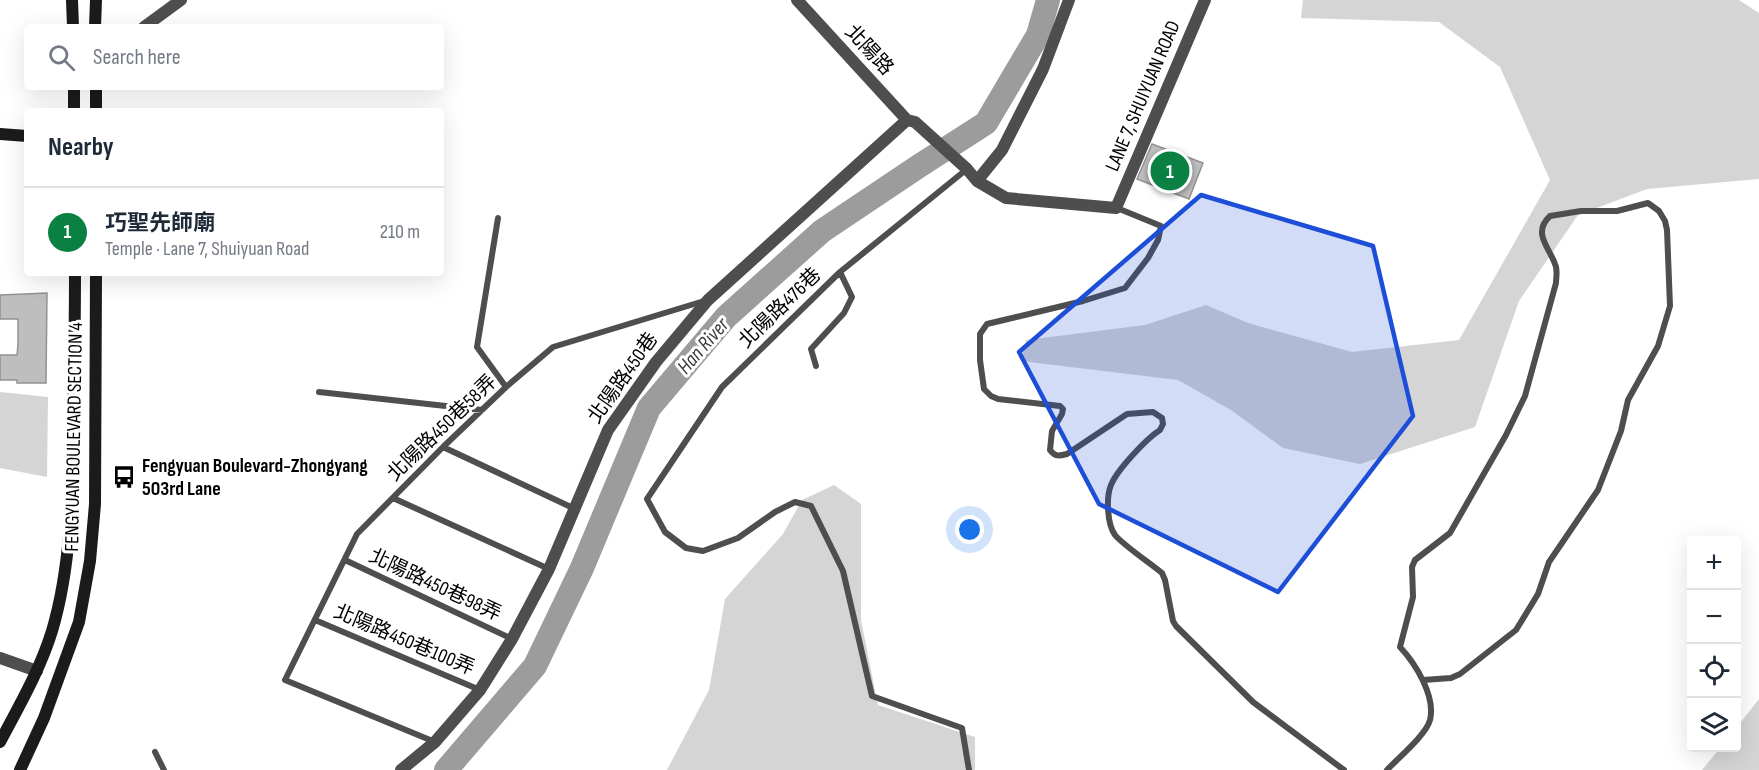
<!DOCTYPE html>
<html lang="en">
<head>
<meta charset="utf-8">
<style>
  :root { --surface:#fff; --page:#f6f6f7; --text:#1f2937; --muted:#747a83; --line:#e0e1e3; --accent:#0b8043 }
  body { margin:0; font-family:"Sofia Sans Condensed","Noto Sans TC",sans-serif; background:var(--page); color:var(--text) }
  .controls { position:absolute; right:18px; bottom:18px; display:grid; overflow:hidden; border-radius:6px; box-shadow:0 6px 24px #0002 }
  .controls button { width:54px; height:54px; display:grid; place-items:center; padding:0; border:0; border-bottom:2px solid var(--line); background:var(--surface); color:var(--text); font:30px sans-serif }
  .you { position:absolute; left:970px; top:530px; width:21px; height:21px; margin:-15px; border:4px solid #fff; border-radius:50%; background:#1a73e8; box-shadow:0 0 0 9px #1a73e833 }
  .badge { display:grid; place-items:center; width:39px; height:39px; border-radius:50%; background:var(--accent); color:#fff; font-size:20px; font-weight:700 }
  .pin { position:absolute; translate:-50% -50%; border:3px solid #fff; box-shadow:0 2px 6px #0006 }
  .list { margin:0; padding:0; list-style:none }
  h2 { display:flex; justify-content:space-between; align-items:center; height:78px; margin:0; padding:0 24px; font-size:26px }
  h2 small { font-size:20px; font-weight:400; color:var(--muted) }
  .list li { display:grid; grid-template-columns:39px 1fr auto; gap:18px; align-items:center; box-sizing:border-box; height:90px; padding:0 24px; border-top:2px solid var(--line) }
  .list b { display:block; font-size:22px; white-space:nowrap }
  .list p { margin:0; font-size:20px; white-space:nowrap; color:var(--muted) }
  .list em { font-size:20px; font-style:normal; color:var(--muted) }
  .icon { flex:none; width:33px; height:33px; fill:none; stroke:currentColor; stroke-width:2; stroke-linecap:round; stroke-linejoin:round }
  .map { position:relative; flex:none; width:1759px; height:770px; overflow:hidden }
  .search { position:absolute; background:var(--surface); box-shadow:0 6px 24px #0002; left:24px; top:24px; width:420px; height:66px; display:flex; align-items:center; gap:15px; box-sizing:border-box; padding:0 21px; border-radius:6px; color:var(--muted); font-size:22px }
  .panel { position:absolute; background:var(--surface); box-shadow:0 6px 24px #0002; left:24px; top:108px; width:420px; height:168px; border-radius:6px }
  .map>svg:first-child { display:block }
</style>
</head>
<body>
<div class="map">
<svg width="1759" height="770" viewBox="0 0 1759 770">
  <rect width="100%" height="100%" fill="#fff"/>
  <path fill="#d5d5d5" d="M1303,0H1739L1759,13V179L1647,189L1578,215L1519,301L1475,427L1360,464L1283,448L1231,410L1178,380L1021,361L1026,340L1145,325L1206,305L1248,323L1352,352L1459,340L1550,180L1500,67L1439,22L1301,18Z
    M0,392L48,397L47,477L0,468Z
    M834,485L861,504V620L878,705L975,737V770H667L709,690L725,599L783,534L802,500Z
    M1759,699V770H1702L1720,748H1736L1737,727Z"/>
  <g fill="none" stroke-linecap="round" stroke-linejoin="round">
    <path stroke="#9c9c9c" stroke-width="24" d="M446,770L535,666L582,568L649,408L726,317L822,231L919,166L986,123L1038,35L1048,0"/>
  </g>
  <path fill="#bebebe" stroke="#929292" stroke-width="1.5" d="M1152,144L1203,163L1189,199L1137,179Z
    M47,293L46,383H17V380H0V355H17L18,344V319H0V295Z"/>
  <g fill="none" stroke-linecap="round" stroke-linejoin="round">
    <path stroke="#4e4e4e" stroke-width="6" d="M967,169L840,272L722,387L647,499L665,532L686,548L703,551L738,538L775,512L795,502L811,506L843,571L872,696L962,728L969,770
      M1117,208L1161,226L1158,240L1148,258L1125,288L1083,301L987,324L980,334V360L984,389L991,396L998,399L1060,406L1063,409L1062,414L1052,431L1050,450C1055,457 1059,456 1067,454L1127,414L1153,412L1162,418L1163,424L1160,430C1146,439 1117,470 1111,485C1106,497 1107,524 1115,535C1123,545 1150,563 1162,573L1165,580L1173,621L1176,626L1253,702L1344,770
      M498,218L477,347L506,387
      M816,366L811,349L844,313L852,297L840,272
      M319,392L482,410
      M443,447L573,508
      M393,498L549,569
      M345,560L512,639
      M315,620L480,690
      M435,742L285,680L357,534L443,447L506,387L553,347L704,301
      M155,752L164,770
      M1387,770C1398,758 1426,735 1430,720C1436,696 1415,663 1400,647L1413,597L1412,567L1415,560L1450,533L1506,435L1525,396L1556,283C1556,277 1558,270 1555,264C1549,247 1532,233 1550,216L1581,211H1617L1648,203L1659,211L1665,221L1667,230L1670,306L1658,346L1628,400L1621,431L1598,490L1549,562L1538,594L1516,630L1460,674L1451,678L1423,680"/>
    <path stroke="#4e4e4e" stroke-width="12" d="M797,0L907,120L915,122L967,169L977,181L1006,198L1116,208L1205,0
      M144,27L181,0
      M977,181L1002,150L1043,69L1069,0
      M0,658L37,671
      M401,770L435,742L480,690L512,639L549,569L608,430L656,362L708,300L907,120"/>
    <path stroke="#1b1b1b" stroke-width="12" d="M72,0L73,27
      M95,27L96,0
      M74,87V111
      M96,87V111
      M0,134L27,136
      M0,742C19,706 40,670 52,631C71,567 72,498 73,432C74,379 75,326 75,273
      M20,770L44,718L79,622L90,561L95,504L96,273"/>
  </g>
  <path fill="#1d4ed8" fill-opacity="0.2" stroke="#1d4ed8" stroke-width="4.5" stroke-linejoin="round" d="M1201,195L1373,246L1413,416L1278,592L1099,504L1019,352Z"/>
  <defs>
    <g id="bus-bare" transform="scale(1.8)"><path d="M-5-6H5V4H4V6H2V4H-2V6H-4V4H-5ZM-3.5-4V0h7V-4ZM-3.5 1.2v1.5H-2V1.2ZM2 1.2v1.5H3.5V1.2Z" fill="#000" stroke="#fff" stroke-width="2.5" paint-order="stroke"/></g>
  </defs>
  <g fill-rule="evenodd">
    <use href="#bus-bare" x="124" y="477"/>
  </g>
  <g text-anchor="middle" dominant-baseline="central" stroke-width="6" stroke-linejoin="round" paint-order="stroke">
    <g font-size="20" fill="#000" stroke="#fff">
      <text transform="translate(869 50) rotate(47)">北陽路</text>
      <text transform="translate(1143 96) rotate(-67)">LANE 7, SHUIYUAN ROAD</text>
      <text transform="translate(780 308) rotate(-44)">北陽路476巷</text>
      <text transform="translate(623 378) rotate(-55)">北陽路450巷</text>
      <text transform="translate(442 428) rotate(-44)">北陽路450巷58弄</text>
      <text transform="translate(74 437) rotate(-89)">FENGYUAN BOULEVARD SECTION 4</text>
      <text transform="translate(435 585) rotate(25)">北陽路450巷98弄</text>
      <text transform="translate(404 640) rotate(23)">北陽路450巷100弄</text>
    </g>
    <g font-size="20" font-weight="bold" fill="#000" stroke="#fff" text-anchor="start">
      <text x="142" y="466">Fengyuan Boulevard-Zhongyang<tspan x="142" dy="23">503rd Lane</tspan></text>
    </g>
    <g font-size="21" font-style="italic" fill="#3d3d3d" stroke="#fff">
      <text transform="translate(703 346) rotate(-49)">Han River</text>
    </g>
  </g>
</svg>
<div class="controls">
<button>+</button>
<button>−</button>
<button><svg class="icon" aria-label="locate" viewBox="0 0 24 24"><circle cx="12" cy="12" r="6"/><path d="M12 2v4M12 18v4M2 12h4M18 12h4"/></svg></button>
<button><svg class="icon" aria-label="layers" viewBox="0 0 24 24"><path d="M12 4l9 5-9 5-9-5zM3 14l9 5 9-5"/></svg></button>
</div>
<div class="you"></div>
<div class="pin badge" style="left:1170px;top:171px">1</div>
<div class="search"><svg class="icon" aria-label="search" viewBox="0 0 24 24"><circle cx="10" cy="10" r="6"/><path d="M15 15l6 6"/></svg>Search here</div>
<section class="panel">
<h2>Nearby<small></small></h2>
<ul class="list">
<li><span class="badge">1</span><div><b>巧聖先師廟</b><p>Temple · Lane 7, Shuiyuan Road</p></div><em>210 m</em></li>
</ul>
</section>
</div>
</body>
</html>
